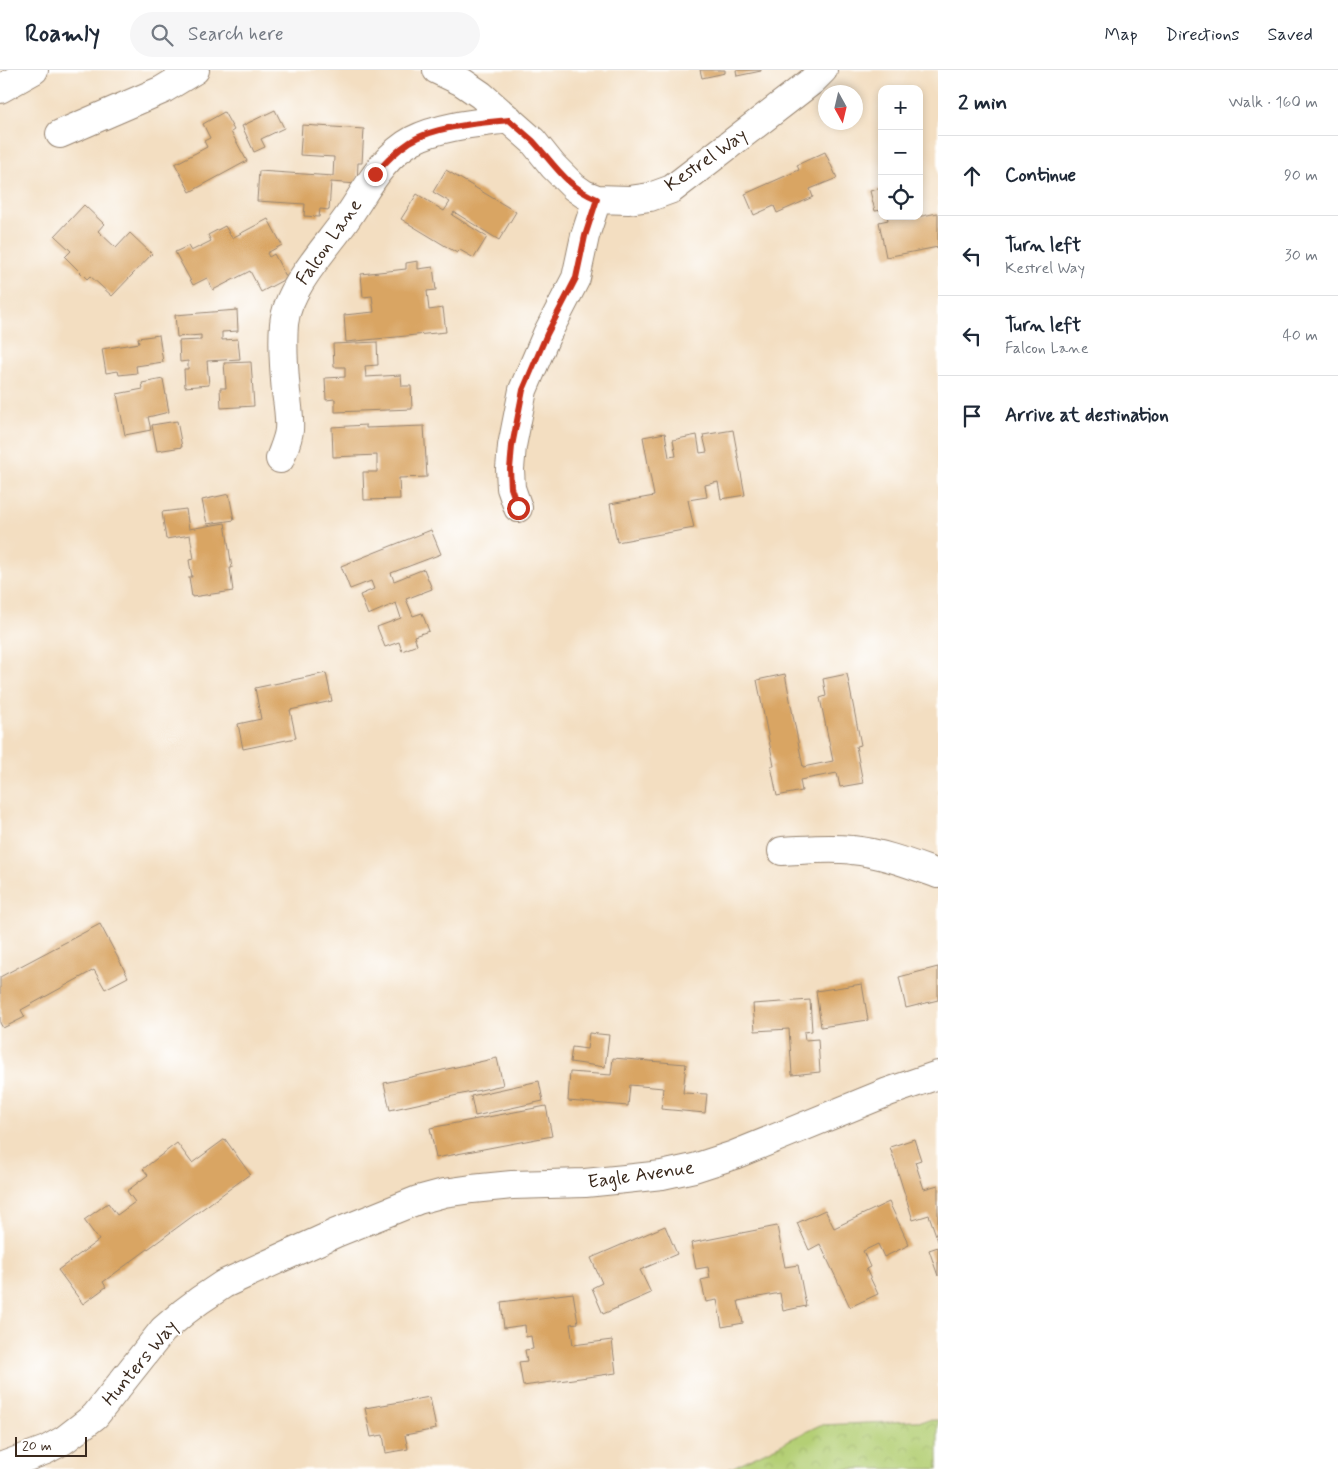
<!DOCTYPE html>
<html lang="en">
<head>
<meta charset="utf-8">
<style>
  :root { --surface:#fff; --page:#f6f6f7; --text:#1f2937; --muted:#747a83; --line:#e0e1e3 }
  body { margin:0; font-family:Mynerve,sans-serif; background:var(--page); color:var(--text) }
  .controls { position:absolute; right:15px; top:15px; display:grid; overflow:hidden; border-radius:10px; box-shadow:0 2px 8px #0003 }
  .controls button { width:45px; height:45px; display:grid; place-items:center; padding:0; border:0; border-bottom:1px solid var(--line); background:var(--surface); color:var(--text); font:25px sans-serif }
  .compass { position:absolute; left:818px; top:15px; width:45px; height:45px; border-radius:50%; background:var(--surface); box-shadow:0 2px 8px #0003; rotate:172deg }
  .scale { position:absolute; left:15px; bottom:12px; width:72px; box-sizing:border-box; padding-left:5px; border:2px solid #3b2a1e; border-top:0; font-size:14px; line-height:18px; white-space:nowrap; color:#3b2a1e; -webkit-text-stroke:4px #fff; paint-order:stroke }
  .stop { position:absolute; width:15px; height:15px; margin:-11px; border:4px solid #c8321e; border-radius:50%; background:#fff }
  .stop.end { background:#c8321e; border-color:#fff; box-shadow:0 1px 5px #0008 }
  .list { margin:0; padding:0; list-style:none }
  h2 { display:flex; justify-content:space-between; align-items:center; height:65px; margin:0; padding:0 20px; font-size:21px }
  h2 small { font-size:16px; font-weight:400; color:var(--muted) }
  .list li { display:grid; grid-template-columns:32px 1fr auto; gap:15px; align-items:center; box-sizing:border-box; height:80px; padding:0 20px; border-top:1px solid var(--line) }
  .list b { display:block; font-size:19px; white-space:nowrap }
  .list p { margin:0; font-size:16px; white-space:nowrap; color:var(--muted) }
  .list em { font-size:16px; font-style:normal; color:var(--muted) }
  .icon { flex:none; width:28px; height:28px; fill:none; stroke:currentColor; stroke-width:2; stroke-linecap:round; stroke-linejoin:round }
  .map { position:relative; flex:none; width:938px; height:1399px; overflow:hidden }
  header { display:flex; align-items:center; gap:30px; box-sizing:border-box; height:70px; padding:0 25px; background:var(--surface); border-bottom:1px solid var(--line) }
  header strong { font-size:24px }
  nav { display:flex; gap:28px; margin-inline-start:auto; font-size:18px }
  .search { width:350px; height:45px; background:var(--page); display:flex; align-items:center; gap:12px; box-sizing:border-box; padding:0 18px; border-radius:28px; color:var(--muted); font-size:19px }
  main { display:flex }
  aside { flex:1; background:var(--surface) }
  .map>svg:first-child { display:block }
</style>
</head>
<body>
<header>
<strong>Roamly</strong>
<div class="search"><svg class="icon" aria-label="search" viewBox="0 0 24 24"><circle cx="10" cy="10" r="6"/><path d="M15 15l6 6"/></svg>Search here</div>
<nav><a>Map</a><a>Directions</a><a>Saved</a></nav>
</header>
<main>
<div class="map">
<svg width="938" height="1399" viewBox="0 0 938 1399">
  <defs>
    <pattern id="park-crowns" width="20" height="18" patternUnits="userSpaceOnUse" patternTransform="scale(1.25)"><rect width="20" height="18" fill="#b4cf75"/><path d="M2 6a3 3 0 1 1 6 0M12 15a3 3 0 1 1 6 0" fill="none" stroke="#9cb265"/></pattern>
  </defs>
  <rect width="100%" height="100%" fill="#fff"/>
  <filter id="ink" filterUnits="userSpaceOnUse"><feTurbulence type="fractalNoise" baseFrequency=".02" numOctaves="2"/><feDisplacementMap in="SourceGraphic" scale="10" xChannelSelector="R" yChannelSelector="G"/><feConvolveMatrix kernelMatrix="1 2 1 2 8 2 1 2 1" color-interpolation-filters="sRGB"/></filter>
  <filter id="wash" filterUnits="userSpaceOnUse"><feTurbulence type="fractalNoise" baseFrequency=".0096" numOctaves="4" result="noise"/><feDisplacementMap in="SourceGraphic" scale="20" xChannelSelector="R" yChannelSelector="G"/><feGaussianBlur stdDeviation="1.12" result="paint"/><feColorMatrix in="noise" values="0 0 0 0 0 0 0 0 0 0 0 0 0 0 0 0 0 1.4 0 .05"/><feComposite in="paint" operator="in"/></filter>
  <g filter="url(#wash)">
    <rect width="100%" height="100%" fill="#f3dec1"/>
    <path fill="url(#park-crowns)" stroke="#787c4a" d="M938,1350V1399H729L820,1355Z"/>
    <g id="blocks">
      <path fill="#d9a563" d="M700,0H725V3L702,8Z
        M736,0H761V1L737,6Z
        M275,40L284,58L261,69L265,77L254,82L242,56Z
        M224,42L234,60L231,62L247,91L190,122L175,94L207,77L204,71L210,68L203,54Z
        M302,55L364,59L362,93H358L357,114L331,112L329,140L320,139L319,147L304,146L305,134L257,131L259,101L333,106L334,87L300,85Z
        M825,82L837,108L810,119L813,127L777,143L774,136L754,145L745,124L799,100L797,95Z
        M446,100L516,142L499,170L454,142L452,145L487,167L474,188L460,180L457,183L401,149L417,124L444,141L450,132L433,122Z
        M882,118V140L875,141L870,121Z
        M84,135L104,154L98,161L116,178L130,163L152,184L112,226L90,206L87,209L65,187L71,181L55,166Z
        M938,143V177L886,187L879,152L888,150L887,146H910L911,148Z
        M268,149L282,175L267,183L269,187L274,184L287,208L261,222L250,201L213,220L207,208L193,215L175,182L188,176L191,181L211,171L208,165L225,156L232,168Z
        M418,191V199L433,197L436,220L427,221L429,240L443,238L446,262L346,272L344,245L374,242L372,226L363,227L361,204L406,199V193Z
        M237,240L238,261L222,262V270L238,269L240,289L207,291L209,315L185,317L184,299H188V291L180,292L179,271L201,270V265L177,267L175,245Z
        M159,265L163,292L136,296L137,303L119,305L118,301L106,303L102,279L139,273L138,268Z
        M377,272L378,295L365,296L366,307L401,305L402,316H411L412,339L335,342V329L326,330L325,308L345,307V297H334L333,274Z
        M251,292L254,336L221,338L220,318H226L224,293Z
        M163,309L169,342L148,347L151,360L125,365L117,324L143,319L142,313Z
        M177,351L182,377L157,381L152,355Z
        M366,355V358L424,356L427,407L399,408L400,429L364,430L363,402H377V385L333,387L332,357Z
        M733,360L745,425L721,429L718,412L705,415L707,427L688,430L694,458L617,472L610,434L654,426L643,367L665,363L669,387L676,386L673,370L697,365L700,383L707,382L703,365Z
        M229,424L234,450L207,454L202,430Z
        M186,439L189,459L225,453L232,498H230L233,521L192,527L189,507H192L189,490L194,489L190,465L166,469L162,442Z
        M431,460L441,484L391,503L394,511L424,499L432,519L406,529L413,546L422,543L429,561L414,566L417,575L402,581L399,572L385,577L377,557L401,548L396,533L368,545L360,525L374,519L371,511L350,519L341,496Z
        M326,603L332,631L290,640L296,668L243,679L238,654L261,649L255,618Z
        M785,604L803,697L833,691L820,628L826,626L823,609L847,604L861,675L856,676L863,713L840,717L837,703L800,710L802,721L777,726L771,696H774L757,610Z
        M100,854L128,907L105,919L94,900L21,940L25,947L3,958L0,953V907Z
        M938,897V930L906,938L899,907Z
        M862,914L868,950L821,957L816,921Z
        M810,930L812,961L804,962L805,970L818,969L820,1002L792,1005L789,959L755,961L753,934Z
        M589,963L609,965L605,997L570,992L572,977L587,979Z
        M497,988L503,1015L390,1040L384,1013Z
        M613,988L686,994L683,1023L707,1024L705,1043L661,1039L663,1018L630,1015L628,1036L568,1031L570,1002L611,1005Z
        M539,1011L543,1031L475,1046L471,1026Z
        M546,1036L552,1066L436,1088L430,1058Z
        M225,1069L250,1104L103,1212L106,1217L83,1234L58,1200L99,1170L84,1150L108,1133L117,1145L135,1132L127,1121L148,1105L143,1099L177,1073L192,1093Z
        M914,1069L921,1090L915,1092L924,1119L938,1115V1171L929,1145L913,1150L890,1077Z
        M889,1132L909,1175L884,1187L878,1174L863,1181L870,1197L866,1199L878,1224L850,1237L820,1174L809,1180L797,1153L825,1140L834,1158Z
        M665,1156L677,1184L640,1200L651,1223L603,1244L592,1218L602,1213L591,1188Z
        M777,1156L785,1197L798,1195L806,1236L783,1241L780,1223L738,1231L743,1253L722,1257L717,1230L706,1232L701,1210L710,1208L708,1197L696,1199L691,1173Z
        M938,1177V1206L929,1180Z
        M573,1223L578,1253L570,1254L573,1275L612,1270L616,1303L523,1316L519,1292L527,1291L525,1280L533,1279L531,1266L526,1267L525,1255L504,1258L501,1232Z
        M430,1327L436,1359L405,1365L408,1379L386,1383L383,1365L371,1367L365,1338Z"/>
    </g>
  </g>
  <g filter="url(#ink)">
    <use href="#blocks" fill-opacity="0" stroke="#978470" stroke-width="1"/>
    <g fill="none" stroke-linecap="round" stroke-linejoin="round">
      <g stroke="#978470" stroke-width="30">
        <path id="minor" d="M437,0L462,12L481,25L533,71L553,96L574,117L584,124L597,129L629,130L650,127L672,119L812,11L823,0
          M0,19L34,0
          M60,64L162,20L195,0
          M280,389C283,380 288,370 289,360C290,348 288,335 286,322C284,300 282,277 284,254C287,219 325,179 345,151C365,123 381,87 413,70C440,56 479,53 509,49
          M518,438L511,418L510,399L512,376L523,320L547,264L576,208L585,166L597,129
          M782,781C805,780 829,777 852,780C882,783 910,794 938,804
          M0,1397L46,1380L64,1370L95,1346L163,1260L184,1242L200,1230L224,1214L336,1163L418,1130L444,1123L472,1119L512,1115L585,1113L625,1109L662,1105L694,1098L734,1085L888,1022L938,1005"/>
      </g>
      <use href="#minor" stroke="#fff" stroke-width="28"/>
    </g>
  </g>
  <g fill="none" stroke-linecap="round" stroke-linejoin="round" filter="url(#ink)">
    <path stroke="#c8321e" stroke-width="6" d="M375,104C386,92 396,81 410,72C434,56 481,53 509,50C517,57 525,64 533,71C554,94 567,117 597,129L585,166L576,208L547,264L523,320L512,376L510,399L511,418L518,438"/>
  </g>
  <g text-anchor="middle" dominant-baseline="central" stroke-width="4" stroke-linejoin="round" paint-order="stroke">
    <g font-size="19" fill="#3b2a1e" stroke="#fff">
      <text transform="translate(706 90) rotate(-35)">Kestrel Way</text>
      <text transform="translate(329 172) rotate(-55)">Falcon Lane</text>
      <text transform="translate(641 1105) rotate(-8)">Eagle Avenue</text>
      <text transform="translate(140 1293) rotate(-50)">Hunters Way</text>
    </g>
  </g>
</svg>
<div class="controls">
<button>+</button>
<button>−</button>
<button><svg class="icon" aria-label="locate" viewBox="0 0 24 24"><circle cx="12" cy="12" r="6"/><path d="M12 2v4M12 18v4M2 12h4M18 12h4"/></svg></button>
</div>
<svg class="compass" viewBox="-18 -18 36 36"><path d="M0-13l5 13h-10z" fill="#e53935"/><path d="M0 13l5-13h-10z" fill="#747a83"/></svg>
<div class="scale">20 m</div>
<div class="stop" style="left:518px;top:438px"></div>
<div class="stop end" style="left:375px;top:104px"></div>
</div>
<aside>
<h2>2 min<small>Walk · 160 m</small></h2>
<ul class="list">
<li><svg class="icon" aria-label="ahead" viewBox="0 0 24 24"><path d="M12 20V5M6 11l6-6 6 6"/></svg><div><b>Continue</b></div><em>90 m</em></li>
<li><svg class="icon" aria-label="left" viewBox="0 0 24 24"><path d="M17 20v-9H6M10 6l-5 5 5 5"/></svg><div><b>Turn left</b><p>Kestrel Way</p></div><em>30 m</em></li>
<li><svg class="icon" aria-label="left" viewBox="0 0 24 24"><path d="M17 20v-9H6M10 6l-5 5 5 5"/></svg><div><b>Turn left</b><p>Falcon Lane</p></div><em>40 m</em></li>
<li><svg class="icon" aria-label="arrive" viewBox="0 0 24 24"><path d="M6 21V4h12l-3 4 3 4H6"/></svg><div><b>Arrive at destination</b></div></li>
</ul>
</aside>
</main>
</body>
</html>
